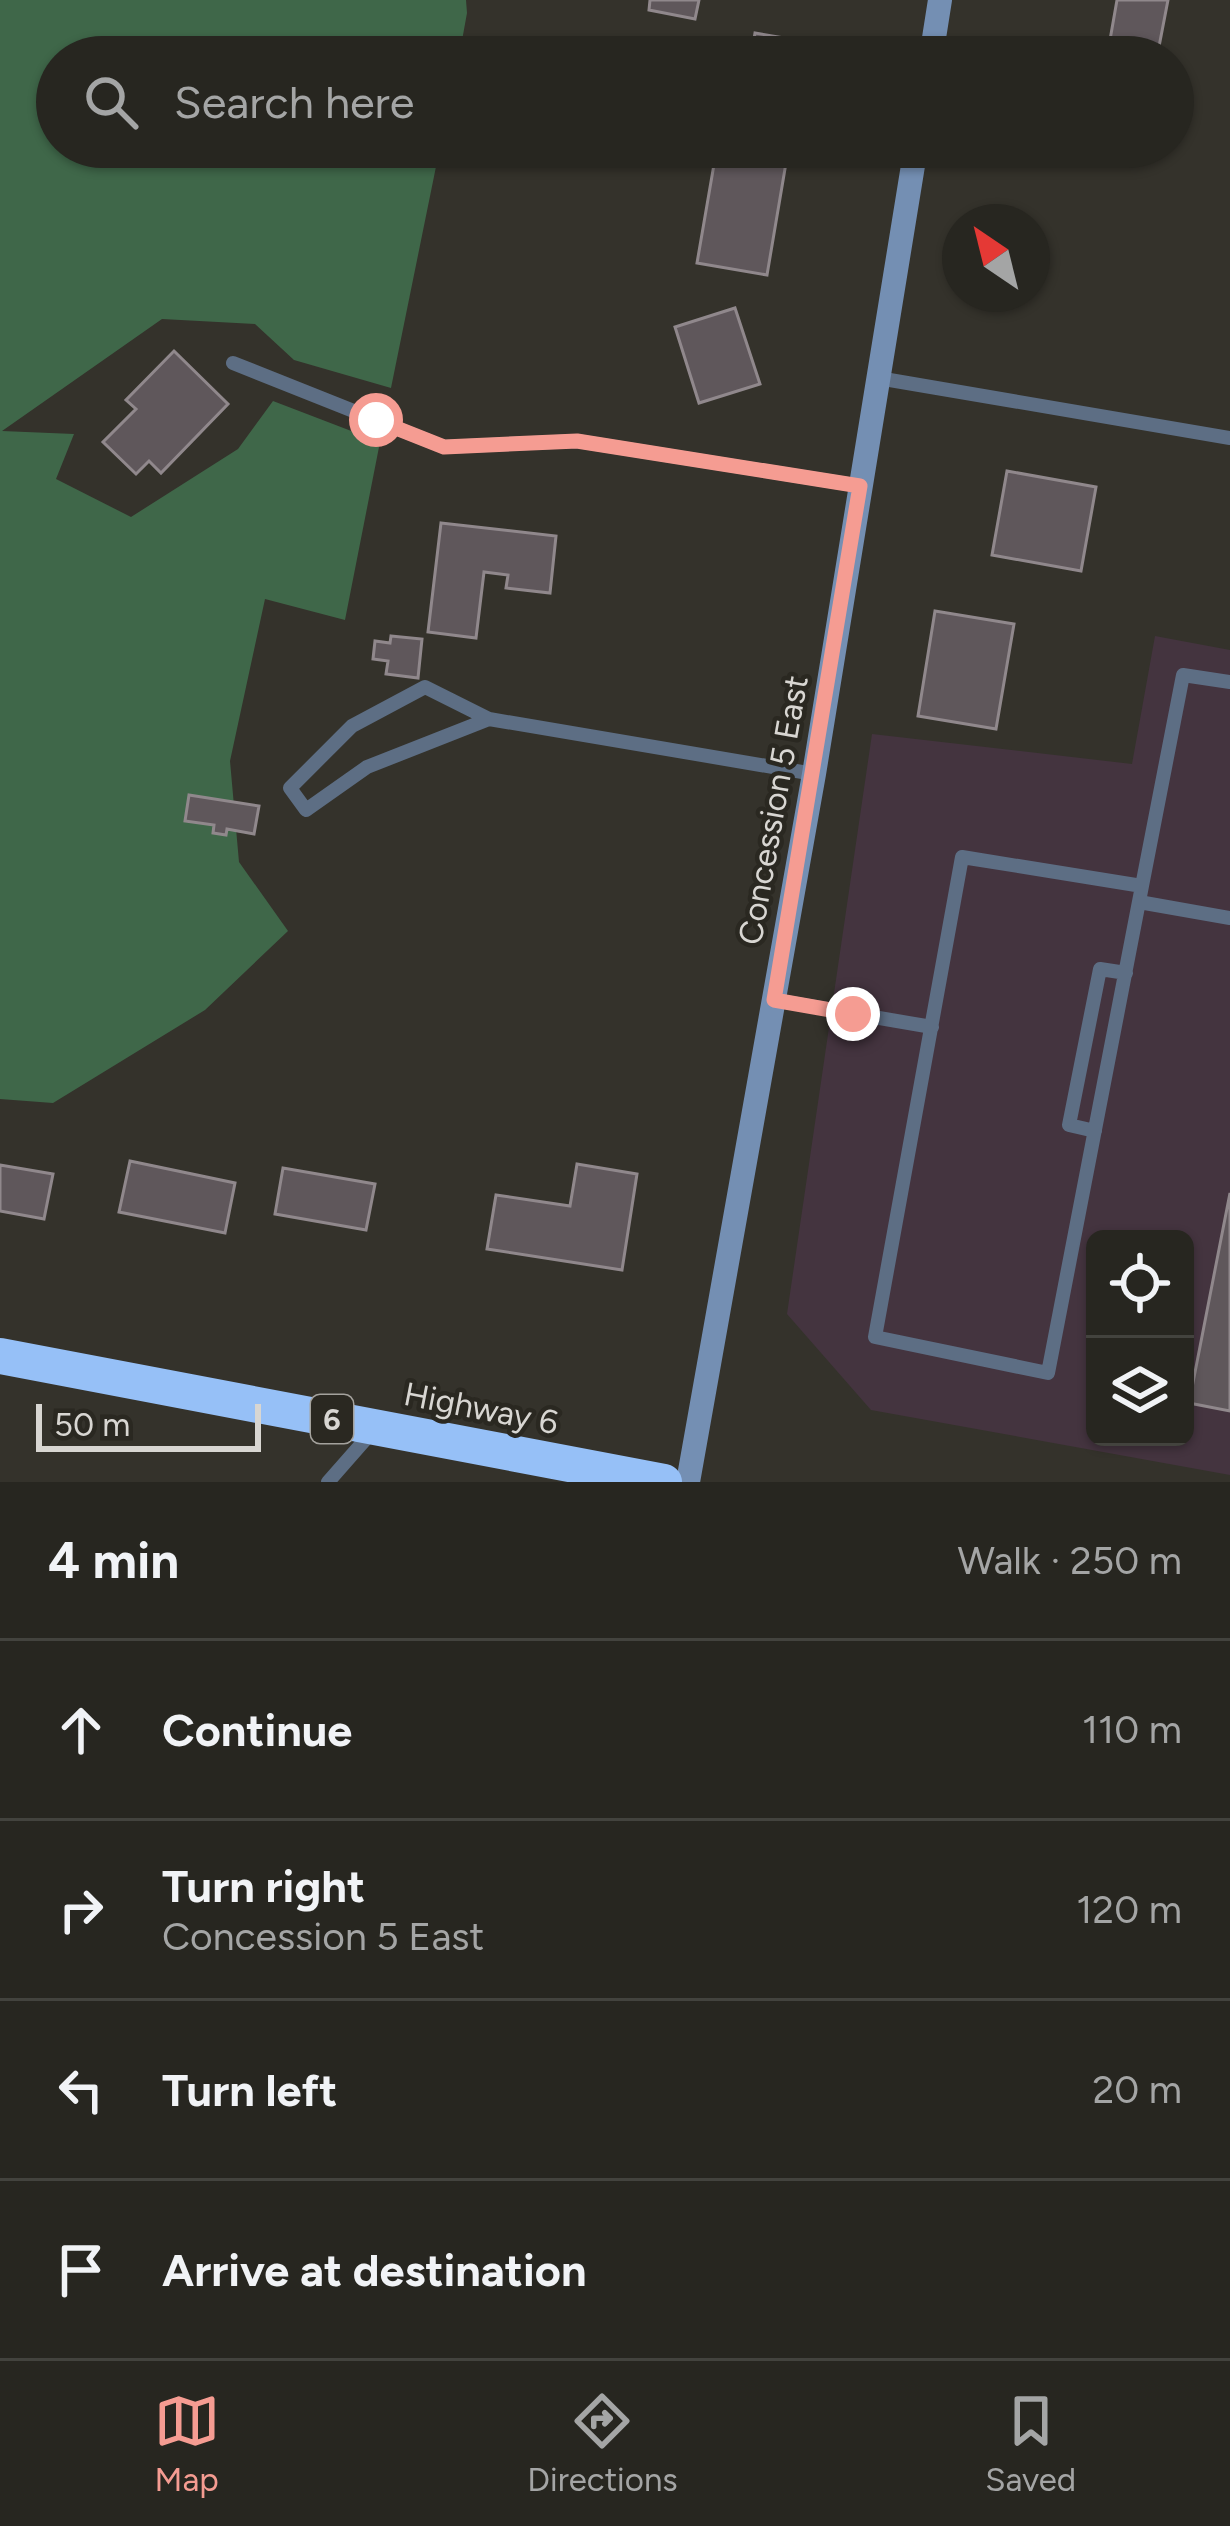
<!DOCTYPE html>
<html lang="en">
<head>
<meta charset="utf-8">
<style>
  :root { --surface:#272620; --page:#33322d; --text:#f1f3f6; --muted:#a4a5a5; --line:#43433e; --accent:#f59c92 }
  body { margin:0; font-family:Figtree,sans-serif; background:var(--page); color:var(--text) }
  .controls { position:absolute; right:36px; bottom:36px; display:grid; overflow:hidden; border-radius:18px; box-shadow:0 3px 9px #0004 }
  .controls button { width:108px; height:108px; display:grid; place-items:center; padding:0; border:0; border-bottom:3px solid var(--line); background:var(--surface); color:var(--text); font:60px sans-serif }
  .compass { position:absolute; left:942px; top:204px; width:108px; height:108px; border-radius:50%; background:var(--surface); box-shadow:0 3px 9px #0004; rotate:325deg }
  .scale { position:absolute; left:36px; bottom:30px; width:225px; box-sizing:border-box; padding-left:12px; border:6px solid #d8d6d2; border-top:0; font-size:33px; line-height:42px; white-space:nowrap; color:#d8d6d2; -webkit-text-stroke:9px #2a2821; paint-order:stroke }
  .stop { position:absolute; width:36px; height:36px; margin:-27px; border:9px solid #f59c92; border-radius:50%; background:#fff }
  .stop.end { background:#f59c92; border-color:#fff; box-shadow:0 3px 12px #0008 }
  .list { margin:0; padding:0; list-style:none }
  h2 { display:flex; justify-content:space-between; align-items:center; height:156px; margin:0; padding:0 48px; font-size:51px }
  h2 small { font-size:39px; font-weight:400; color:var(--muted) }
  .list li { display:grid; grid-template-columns:78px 1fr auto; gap:36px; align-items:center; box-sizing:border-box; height:180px; padding:0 48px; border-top:3px solid var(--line) }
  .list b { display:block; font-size:45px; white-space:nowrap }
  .list p { margin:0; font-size:39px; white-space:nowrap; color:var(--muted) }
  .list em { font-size:39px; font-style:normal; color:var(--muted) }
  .icon { flex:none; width:66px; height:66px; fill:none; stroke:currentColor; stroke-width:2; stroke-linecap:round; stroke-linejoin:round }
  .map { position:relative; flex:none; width:1230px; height:1482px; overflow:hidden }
  .search { position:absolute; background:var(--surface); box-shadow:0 3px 9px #0004; left:36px; right:36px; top:36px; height:132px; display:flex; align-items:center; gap:30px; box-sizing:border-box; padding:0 42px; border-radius:66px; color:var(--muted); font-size:45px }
  .sheet { height:876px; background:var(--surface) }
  nav { display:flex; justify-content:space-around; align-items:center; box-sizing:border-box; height:168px; border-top:3px solid var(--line); background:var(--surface); font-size:33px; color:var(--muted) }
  nav a { display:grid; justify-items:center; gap:6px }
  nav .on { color:var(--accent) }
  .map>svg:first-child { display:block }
</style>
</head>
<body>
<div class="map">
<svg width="1230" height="1482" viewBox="0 0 1230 1482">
  <rect width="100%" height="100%" fill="#34322b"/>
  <path fill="#44343f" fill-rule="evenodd" d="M1155,636L1230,650V1475L871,1410L787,1314L872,734L1132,764ZM1095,1239H1185V1437H1095Z"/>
  <path fill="#3f6749" d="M0,0H466L467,13L459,57H57V147H440L391,388L294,360L255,324L162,319L2,431L74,434L56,479L131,517L238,449L273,401L380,442L345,620L265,599L230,761L239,862L288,931L205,1010L53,1103L0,1099Z"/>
  <path fill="#5f575b" stroke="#90888c" stroke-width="3" d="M650,0H699L695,19L649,10Z
    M1117,0H1168L1157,57H1107Z
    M755,33L802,41L799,57H751Z
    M717,147L787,157L767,275L697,263Z
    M735,308L760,384L699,403L675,327Z
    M174,351L228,404L161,473L149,461L136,474L103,442L136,409L126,400Z
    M1007,471L1096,487L1081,571L992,555Z
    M441,523L556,536L550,593L506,588L508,575L484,572L476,638L428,632Z
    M935,611L1014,624L996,729L918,716Z
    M391,636L422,639L418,678L386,674L388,661L373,659L375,641L390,643Z
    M189,795L259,806L254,834L227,829L226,835L213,833L214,825L185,821Z
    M130,1161L235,1183L225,1233L119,1212Z
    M577,1164L637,1174L622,1270L487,1249L496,1195L570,1206Z
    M0,1165L53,1174L44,1219L0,1211Z
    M283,1168L375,1184L366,1230L275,1214Z
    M1230,1193V1411L1189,1403Z"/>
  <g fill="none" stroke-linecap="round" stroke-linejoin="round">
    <path stroke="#5d6e84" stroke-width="14" d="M233,363L444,447L577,441L860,486
      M878,378L1230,438
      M489,719L367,767L306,810L290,788L352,726L425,687L489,719L814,774
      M962,857L1142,886L1048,1373L875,1337Z
      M1142,886L1183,675L1230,682
      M1139,902L1230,918
      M774,1000L932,1027
      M1095,1131L1069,1125L1100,969L1126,973
      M328,1482L372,1432"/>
    <path stroke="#748fb3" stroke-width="24" d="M931,57L940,0
      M688,1482L814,774L916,147"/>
    <path stroke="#96c0f7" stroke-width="36" d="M0,1356L664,1482"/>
  </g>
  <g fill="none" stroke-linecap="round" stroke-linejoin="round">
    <path stroke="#f59c92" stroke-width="15" d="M376,420L444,447L577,441L860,486L774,1000L853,1014"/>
  </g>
  <g text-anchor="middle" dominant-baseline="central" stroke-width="9" stroke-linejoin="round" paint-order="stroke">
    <rect fill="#2a2821" stroke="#a4a29d" stroke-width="3" x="311" y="1395" width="42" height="48" rx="9"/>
    <g font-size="30" font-weight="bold" fill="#d8d6d2">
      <text x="332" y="1419">6</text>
    </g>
    <g font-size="33" fill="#d8d6d2" stroke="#2a2821">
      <text transform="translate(773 810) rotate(-80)">Concession 5 East</text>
      <text transform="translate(481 1408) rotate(11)">Highway 6</text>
    </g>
  </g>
</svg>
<div class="controls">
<button><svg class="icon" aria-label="locate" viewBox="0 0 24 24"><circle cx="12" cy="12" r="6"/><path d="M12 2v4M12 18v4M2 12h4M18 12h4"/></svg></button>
<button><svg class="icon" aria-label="layers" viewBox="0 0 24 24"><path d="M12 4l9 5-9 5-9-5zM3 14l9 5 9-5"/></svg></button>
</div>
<svg class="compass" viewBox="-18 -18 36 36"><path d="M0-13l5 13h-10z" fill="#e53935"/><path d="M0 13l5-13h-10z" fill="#a4a5a5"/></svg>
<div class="scale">50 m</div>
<div class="stop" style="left:376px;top:420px"></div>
<div class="stop end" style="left:853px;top:1014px"></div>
<div class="search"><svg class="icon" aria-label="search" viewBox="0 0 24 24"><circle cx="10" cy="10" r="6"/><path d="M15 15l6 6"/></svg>Search here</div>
</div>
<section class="sheet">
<h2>4 min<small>Walk · 250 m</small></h2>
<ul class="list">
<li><svg class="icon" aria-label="ahead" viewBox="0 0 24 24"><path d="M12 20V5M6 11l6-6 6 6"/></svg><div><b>Continue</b></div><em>110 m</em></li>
<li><svg class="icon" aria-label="right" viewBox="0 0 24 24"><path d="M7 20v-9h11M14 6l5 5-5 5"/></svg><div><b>Turn right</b><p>Concession 5 East</p></div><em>120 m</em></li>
<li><svg class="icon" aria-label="left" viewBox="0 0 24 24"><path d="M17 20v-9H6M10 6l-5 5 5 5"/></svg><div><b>Turn left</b></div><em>20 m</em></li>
<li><svg class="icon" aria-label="arrive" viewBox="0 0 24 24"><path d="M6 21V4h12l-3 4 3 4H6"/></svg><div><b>Arrive at destination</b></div></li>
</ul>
</section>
<nav>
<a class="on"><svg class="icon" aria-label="map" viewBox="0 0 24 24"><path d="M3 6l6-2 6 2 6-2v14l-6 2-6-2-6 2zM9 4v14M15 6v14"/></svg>Map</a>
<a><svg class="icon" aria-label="directions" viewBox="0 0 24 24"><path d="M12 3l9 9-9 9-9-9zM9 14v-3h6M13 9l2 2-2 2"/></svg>Directions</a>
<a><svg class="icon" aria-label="saved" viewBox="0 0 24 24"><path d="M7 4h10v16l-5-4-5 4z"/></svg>Saved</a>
</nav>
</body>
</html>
